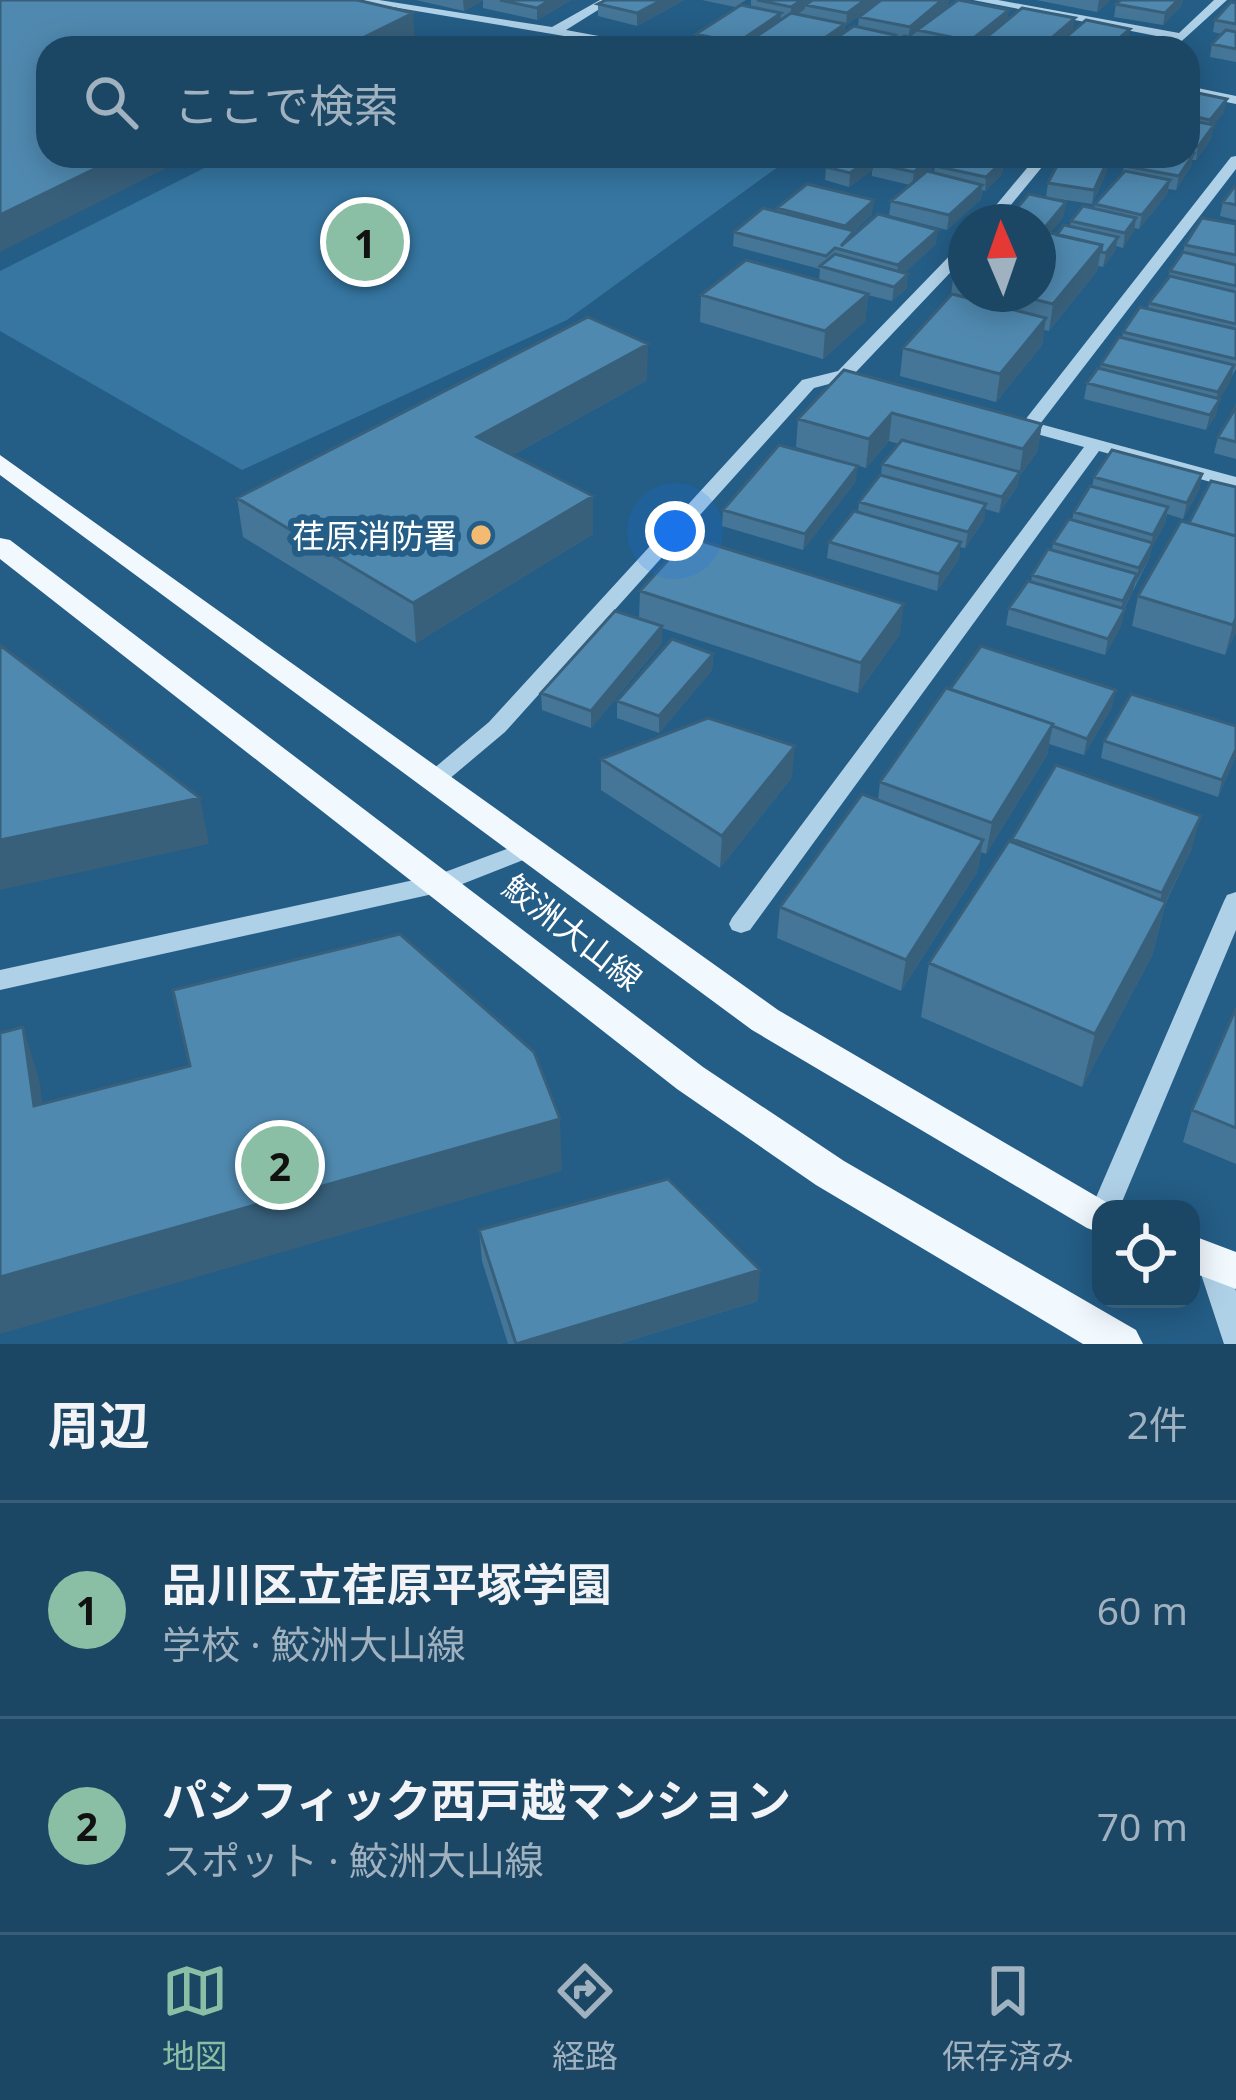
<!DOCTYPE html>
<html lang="ja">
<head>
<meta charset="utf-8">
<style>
  :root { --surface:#1b4664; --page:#28506d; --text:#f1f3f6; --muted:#a0b1bf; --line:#395e78; --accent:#8abfa5 }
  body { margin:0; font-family:"Noto Sans","Noto Sans JP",sans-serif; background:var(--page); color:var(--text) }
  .controls { position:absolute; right:36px; bottom:36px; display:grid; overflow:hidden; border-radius:24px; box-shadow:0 6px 30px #0003 }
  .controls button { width:108px; height:108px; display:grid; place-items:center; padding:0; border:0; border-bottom:3px solid var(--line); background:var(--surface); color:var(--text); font:60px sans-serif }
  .compass { position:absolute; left:948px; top:204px; width:108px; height:108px; border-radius:50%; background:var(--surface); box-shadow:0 6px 30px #0003; rotate:358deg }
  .you { position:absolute; left:675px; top:531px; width:42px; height:42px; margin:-30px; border:9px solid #fff; border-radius:50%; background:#1a73e8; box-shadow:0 0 0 18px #1a73e833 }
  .badge { display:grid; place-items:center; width:78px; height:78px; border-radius:50%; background:var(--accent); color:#111; font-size:39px; font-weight:700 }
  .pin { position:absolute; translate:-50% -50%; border:6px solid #fff; box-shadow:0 3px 12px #0006 }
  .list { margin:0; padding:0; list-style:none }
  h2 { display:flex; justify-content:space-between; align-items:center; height:156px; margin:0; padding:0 48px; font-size:51px }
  h2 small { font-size:39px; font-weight:400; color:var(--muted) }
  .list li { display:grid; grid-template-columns:78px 1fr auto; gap:36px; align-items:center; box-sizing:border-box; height:216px; padding:0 48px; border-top:3px solid var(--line) }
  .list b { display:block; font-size:45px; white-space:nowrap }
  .list p { margin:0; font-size:39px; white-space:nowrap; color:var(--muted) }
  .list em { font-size:39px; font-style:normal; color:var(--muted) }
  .icon { flex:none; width:66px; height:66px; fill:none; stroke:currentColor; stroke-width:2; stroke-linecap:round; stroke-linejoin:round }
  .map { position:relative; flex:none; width:1236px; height:1344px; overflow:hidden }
  .search { position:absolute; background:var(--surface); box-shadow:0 6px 30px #0003; left:36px; right:36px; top:36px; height:132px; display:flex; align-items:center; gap:30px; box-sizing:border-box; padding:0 42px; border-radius:36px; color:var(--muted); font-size:45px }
  .sheet { height:588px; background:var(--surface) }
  nav { display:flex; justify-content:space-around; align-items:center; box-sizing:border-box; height:168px; border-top:3px solid var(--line); background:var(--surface); font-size:33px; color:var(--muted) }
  nav a { display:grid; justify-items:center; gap:6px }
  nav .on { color:var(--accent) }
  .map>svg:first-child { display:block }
</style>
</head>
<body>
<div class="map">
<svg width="1236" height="1344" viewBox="0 0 1236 1344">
  <rect width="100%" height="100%" fill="#245d86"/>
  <path fill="#3676a1" d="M228,156H793L567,320L242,470L0,331V271Z"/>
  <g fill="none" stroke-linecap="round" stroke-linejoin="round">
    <path fill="#afd1e8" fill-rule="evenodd" d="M351,0H379L552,27L600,0H614L566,30L664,48H635Z
      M973,0H998L1179,33L1214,0H1227L1174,48L1168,44L1172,39Z
      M1188,86L1236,96V104L1188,94Z
      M1037,156H1051L997,222H982Z
      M1236,156V169L1040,424L1236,477V489L1099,451L750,930L741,933L732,930L729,924L732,918L1084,447L1011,427L1008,423L1017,418L1025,420L1231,157Z
      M966,242V256L855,373L872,377V385L844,380L814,388L505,732L442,785H426L423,780L426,775L489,722L802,380L838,371L961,244Z
      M528,841L536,843L540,849L536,855L442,892L0,990V970L437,875Z
      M1236,892V930L1119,1209H1101V1220L1095,1218L1091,1209L1224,901L1227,895Z
      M1212,1249L1222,1253L1236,1291V1344H1224L1197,1262L1202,1253Z"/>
    <path fill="#f1f8fe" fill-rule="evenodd" d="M0,455L778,1010L1118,1209H1101V1233L1087,1228L752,1030L0,475Z
      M0,538L10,540L703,1067L844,1161L1136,1330L1143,1344H1083L816,1185L677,1089L0,559Z
      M1191,1235L1236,1252V1289L1191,1272Z"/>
  </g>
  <path fill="#457697" d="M416,0H571L537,20L483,8V0L464,11Z
    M684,0L637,26L598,16V4Z
    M702,0H746L735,7Z
    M751,0H880L845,26L844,33L858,27L859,17L948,6L1008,20L1053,48H982L983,42L975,48H753L754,44L747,48L696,46V34L751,7Z
    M1036,0H1110L1097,12Z
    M1121,0H1183L1181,6L1163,25L1114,17L1116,4Z
    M1236,3V62L1210,57L1212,44L1222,34L1213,32L1215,20Z
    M1188,91L1224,112L1213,125L1211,139L1196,160H1192L1191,166L1176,190L1168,189L1167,194L1139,229L1134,228L1123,248L1116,246L1115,251L1103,267L1098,266L1097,271L1049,331L1044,330L1042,345L996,402L900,376L903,348L951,295L953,279L966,265V294H1038V222L1064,216L1050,233L1057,235L1070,227L1071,221L1094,209L1095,204L1122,173L1124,166L1188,156Z
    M881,156H937L936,164L928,172L934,173L935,166L946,156H1012L1003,165L1002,174L985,191L982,190L981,199L947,230L889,215L891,201L910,185L872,176V170L849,187L825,180L826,167L873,162Z
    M1107,171L1092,204L1046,197L1048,183Z
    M1236,188V220L1220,216L1223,202Z
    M777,208L872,214L854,231V235L936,244L904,273L907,288L892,301L868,295L865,321L823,359L700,322L701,295L819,281L820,269L733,246L734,232L776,212Z
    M1236,224V369L1219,399L1216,415L1206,430L1084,399L1087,383L1100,369L1101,364L1122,338L1123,332L1148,309L1149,303L1168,278L1170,271L1183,252L1185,245Z
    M844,370L1042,424L1037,452L1019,477L1017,487L999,513L985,509L984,520L965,548L960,547L959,559L937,591L827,558L829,542L858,513L859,502L881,475L882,464L899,444L889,441L866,468L796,447L798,419Z
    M647,380L513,455L593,496V534L416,643L243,537L237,498Z
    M1236,404V459L1214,453L1218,437Z
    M1202,474L1199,490L1183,519L1167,514L1165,523L1152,547L1149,559L1124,609L1121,626L1105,655L1006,625L1009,608L1031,582L1032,575L1052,550L1053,543L1072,520L1074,512L1092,487L1094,477Z
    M856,481L803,550L722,526L723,510Z
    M1236,487V632L1225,655L1132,626L1138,596L1189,523Z
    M640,591L900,634L858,693L662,628V643L591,728L542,710L541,693L639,618Z
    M713,654L712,670L659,733L617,718V701Z
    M1112,707L1084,755L1049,744L1047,755L986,854L981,852L977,872L901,991L777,938L780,907L878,800L880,782Z
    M1104,741L1236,756L1218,797L1101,758Z
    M601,759L792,777L720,868L601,790Z
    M1012,839L1192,848L1166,902L1152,956L1082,1087L921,1017L929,963Z
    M1236,1008V1164L1183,1142L1192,1110Z
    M479,1230L758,1301L619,1344H508L482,1261Z"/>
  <path fill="#38607b" d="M463,0H483L464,11Z
    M550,0H571L537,20V8Z
    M662,0H684L637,26V13Z
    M802,0H819L805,5V9L791,19V7Z
    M865,0H880L846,26L847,13Z
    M942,0H949L948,6L908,39L910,27Z
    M1099,0H1110L1097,12Z
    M1178,0H1183L1181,6L1163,25L1165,13Z
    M1009,10L1007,22L975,48H969L970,41Z
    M413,13L415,43L404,48H342Z
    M781,13L780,25L754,38V44L747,48H737V43Z
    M1075,18L1073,30L1053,48H1040Z
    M845,24L844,36L827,48H810Z
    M1130,29L1128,41L1120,48H1108Z
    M895,35L893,48H876Z
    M1227,99L1224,112L1207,133L1210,120Z
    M1214,125L1211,139L1196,160L1198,147Z
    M1194,153L1191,166L1176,190L1179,176Z
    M121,156H190L0,252V215Z
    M874,156L873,170L849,187L850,173Z
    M932,156H937L936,164L912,186L914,172Z
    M1001,156H1012L1003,165L1002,174L985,191L986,177L1000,164Z
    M1109,157L1107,171L1092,204L1094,190Z
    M1170,180L1167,194L1139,229L1142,215Z
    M982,185L981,199L947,230L949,215Z
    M874,200L872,214L844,240L845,226Z
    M1066,202L1064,216L1038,248L1040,234Z
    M1136,218L1134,232L1123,248L1125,233Z
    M938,230L936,244L897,280L898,265Z
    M1118,237L1115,251L1103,267L1106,253Z
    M1102,245L1097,271L1049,331L1053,304Z
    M908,274L907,288L892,301L894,287Z
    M868,294L865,321L823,359L825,331Z
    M1046,318L1042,345L996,402L1000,374Z
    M648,344L647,380L479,474L477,437Z
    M1234,365L1231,381L1214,408L1218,392Z
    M1220,399L1216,415L1206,430L1210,415Z
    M892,413L889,441L866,468L869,439Z
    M1042,424L1037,452L1019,477L1023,449Z
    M858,466L856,481L803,550L805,534Z
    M1020,472L1017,487L999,513L1002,497Z
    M1202,474L1199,490L1183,519L1187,503Z
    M593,496V534L416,643L413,603Z
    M986,504L984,520L965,548L968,532Z
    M1168,507L1165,523L1152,547L1149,559L1135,584L1139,568L1151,547L1153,535Z
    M961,542L959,559L937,591L939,574Z
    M1137,574L1133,591L1119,617L1123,601Z
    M904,604L900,634L858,693L861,663Z
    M1125,609L1121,626L1105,655L1108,639Z
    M1236,618V632L1225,655L1233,625Z
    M662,626V643L591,728V711Z
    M713,654L712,670L659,733V716Z
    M1116,690L1112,707L1084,755L1087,739Z
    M1053,724L1047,755L986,854L992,823Z
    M795,746L792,777L720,868L722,836Z
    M1236,749V756L1218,797L1222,780Z
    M200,798L209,844L0,890V840Z
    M1201,816L1192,848L1158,917L1166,902L1152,956L1082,1087L1095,1034L1154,924L1162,893Z
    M983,840L977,872L901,991L906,960Z
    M23,1027L39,1079L50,1158L34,1106Z
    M560,1119L562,1171L0,1334V1277Z
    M760,1270L758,1301L619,1344H517Z"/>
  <path fill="#5089b0" stroke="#38607b" stroke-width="3" d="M0,0H357L413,13L342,48H48V156H121L0,215Z
    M500,0H550L537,8Z
    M606,0H662L637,13L598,4Z
    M757,0H802L791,7Z
    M813,0H865L847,13L805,5Z
    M881,0H942L910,27L859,17Z
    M958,0H959L1009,10L970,41L917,30Z
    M1121,0H1178L1165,13L1116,4Z
    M1231,2L1236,3V24L1215,20Z
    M741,5L781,13L737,43L696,34Z
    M1022,8L1075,18L1040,48H1024L983,40Z
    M791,13L845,24L810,48L754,38Z
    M1086,20L1130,29L1108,48H1053Z
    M854,26L895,35L876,48H821Z
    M1226,30L1236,32V49L1212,44Z
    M904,36L953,46L889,48Z
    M1188,91L1227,99L1210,120L1188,115Z
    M1188,120L1214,125L1198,147L1188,145Z
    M1188,152L1194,153L1179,176L1124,166L1130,156H1188Z
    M840,156H874L850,173L826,167Z
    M881,156H932L914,172L873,163Z
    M946,156H985L1004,160L986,177L935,166Z
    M1062,156L1109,157L1094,190L1048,183Z
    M927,171L982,185L949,215L891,201Z
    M1125,171L1170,180L1142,215L1095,204Z
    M807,184L874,200L845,226L777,208Z
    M1234,187L1236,188V205L1223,202Z
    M1029,194L1066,202L1042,231L1038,230V222H1005Z
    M1083,206L1136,218L1125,233L1071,221Z
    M763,208L854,231L841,246L878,214L938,230L898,265L835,248L826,256L734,232Z
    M1202,218L1236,224V255L1185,245Z
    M1064,225L1118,237L1106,253L1101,252L1102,245L1057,235Z
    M1038,230L1102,245L1053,304L1013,294H1038Z
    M1183,252L1236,265V286L1170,271Z
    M835,254L908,274L894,287L820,266Z
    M746,260L868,294L825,331L701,295Z
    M966,265V282L953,279Z
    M1170,276L1236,292V324L1149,303Z
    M952,294L1046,318L1000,374L903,348Z
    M1140,307L1236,329V359L1123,332Z
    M588,317L648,344L477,437L593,496L413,603L237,498Z
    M1119,337L1234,365L1218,392L1101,364Z
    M1098,368L1220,399L1210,415L1087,383Z
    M844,370L1042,424L1023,449L892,413L869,439L798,419Z
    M1236,407V442L1218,437Z
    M902,440L1020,472L1002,497L882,464Z
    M779,445L858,466L805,534L723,510Z
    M1112,450L1202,474L1187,503L1094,477Z
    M880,475L986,504L968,532L859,502Z
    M1211,481L1236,487V536L1189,523Z
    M1090,486L1168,507L1153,535L1074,512Z
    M854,511L961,542L939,574L829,542Z
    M1069,519L1153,543L1139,568L1053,543Z
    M1181,521L1236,536V618L1233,625L1138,596Z
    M689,537L904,604L861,663L640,591Z
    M1048,549L1137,574L1123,601L1032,575Z
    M1028,581L1125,609L1108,639L1009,608Z
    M615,611L662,626L591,711L541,693Z
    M672,639L713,654L659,716L617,701Z
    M0,645L200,798L0,840Z
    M981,646L1116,690L1087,739L1052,726L1053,724L950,689Z
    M946,688L1053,724L992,823L880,782Z
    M1131,694L1236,726V749L1222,780L1104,741Z
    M708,718L795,746L722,836L601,759Z
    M1056,765L1201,816L1162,893L1012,839Z
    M862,794L983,840L906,960L780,907Z
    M1009,841L1166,902L1095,1034L929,963Z
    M400,934L534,1052L560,1119L0,1277V1033L23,1027L34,1106L190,1066L173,990Z
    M1236,1008V1128L1192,1110Z
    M668,1179L760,1270L516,1344L479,1230Z"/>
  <circle fill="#f3bb72" stroke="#245d86" stroke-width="4.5" cx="481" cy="535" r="12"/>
  <g text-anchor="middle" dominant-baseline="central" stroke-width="12" stroke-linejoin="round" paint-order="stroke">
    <g font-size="33" fill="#fff" stroke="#245d86" text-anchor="end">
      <text x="457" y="535">荏原消防署</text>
    </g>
    <g font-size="33" fill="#fff" stroke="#245d86">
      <text transform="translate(573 932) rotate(38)">鮫洲大山線</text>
    </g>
  </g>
</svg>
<div class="controls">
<button><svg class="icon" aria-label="locate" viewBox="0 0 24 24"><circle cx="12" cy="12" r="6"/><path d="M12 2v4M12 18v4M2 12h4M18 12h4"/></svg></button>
</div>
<svg class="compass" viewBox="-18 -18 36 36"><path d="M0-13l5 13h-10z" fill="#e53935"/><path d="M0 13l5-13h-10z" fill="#a0b1bf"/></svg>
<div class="you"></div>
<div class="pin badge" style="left:365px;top:242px">1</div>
<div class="pin badge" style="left:280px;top:1165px">2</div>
<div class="search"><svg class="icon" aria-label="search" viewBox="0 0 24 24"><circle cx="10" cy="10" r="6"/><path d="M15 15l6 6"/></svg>ここで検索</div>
</div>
<section class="sheet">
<h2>周辺<small>2件</small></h2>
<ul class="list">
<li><span class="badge">1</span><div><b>品川区立荏原平塚学園</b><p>学校 · 鮫洲大山線</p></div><em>60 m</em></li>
<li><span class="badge">2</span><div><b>パシフィック西戸越マンション</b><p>スポット · 鮫洲大山線</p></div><em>70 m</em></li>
</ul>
</section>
<nav>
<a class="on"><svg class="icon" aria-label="map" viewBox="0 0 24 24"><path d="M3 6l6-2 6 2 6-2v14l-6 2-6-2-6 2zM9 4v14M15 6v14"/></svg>地図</a>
<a><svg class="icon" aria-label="directions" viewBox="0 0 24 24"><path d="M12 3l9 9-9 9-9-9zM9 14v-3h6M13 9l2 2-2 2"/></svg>経路</a>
<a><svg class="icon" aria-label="saved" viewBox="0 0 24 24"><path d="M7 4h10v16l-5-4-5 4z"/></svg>保存済み</a>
</nav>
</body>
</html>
